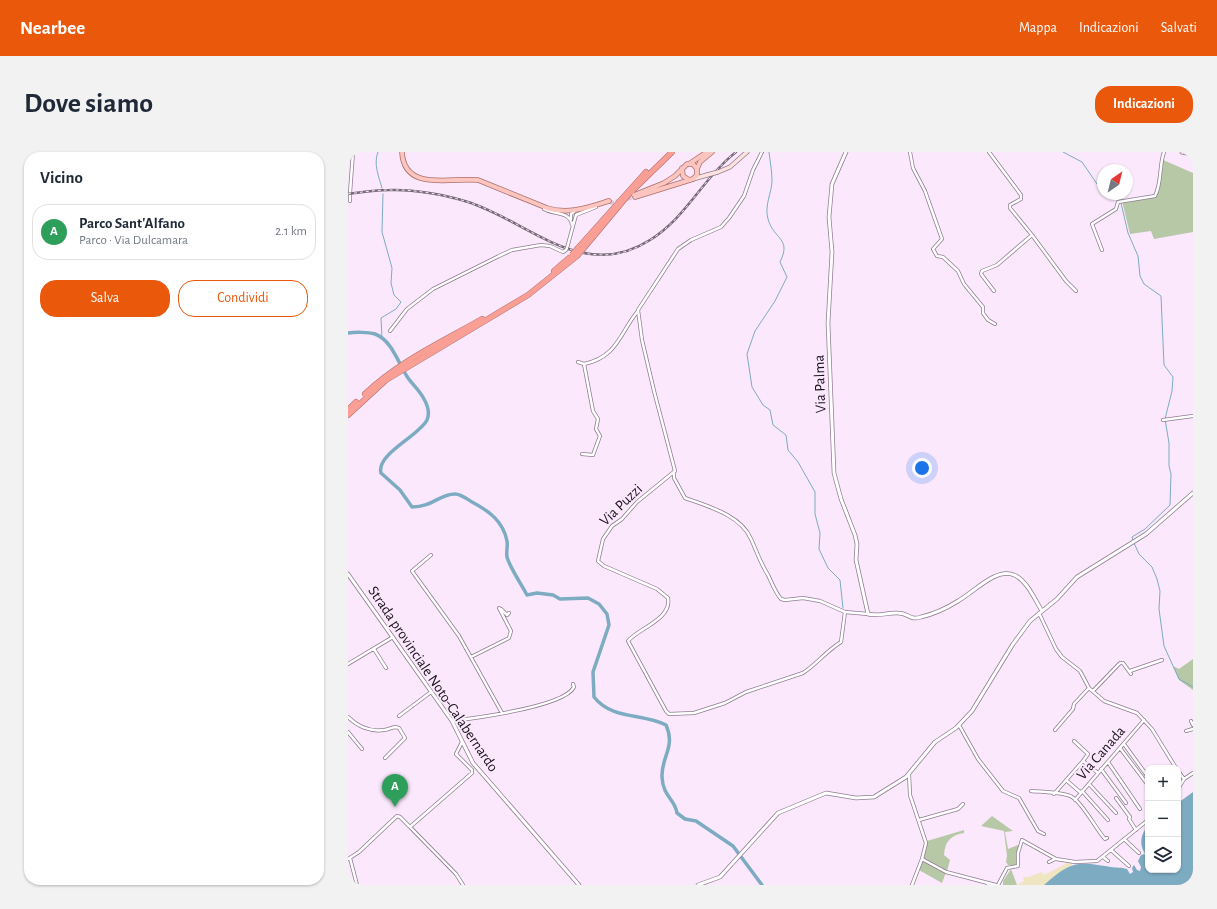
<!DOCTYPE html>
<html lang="it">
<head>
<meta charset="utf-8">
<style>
  :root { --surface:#fff; --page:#f2f2f3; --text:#1f2937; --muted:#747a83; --line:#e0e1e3; --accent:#ea580c }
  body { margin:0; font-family:"Alegreya Sans",sans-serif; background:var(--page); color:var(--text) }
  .controls { position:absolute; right:12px; bottom:12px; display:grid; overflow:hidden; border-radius:8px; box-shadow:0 1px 3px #0004 }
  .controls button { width:36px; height:36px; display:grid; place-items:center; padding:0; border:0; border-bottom:1px solid var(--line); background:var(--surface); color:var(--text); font:20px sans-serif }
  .compass { position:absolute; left:749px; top:12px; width:36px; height:36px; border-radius:50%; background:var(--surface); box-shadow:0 1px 3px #0004; rotate:35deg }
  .you { position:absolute; left:574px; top:316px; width:14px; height:14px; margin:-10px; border:3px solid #fff; border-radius:50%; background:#1a73e8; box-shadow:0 0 0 6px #1a73e833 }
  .badge { display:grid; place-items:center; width:26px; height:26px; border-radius:50%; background:var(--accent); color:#fff; font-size:13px; font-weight:700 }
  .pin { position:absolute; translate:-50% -33px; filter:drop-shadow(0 1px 2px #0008) }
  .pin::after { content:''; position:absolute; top:21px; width:14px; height:12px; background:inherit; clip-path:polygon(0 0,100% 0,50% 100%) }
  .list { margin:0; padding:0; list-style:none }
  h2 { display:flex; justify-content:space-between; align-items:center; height:52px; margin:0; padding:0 16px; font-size:17px }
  h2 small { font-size:13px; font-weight:400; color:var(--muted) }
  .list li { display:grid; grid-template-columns:26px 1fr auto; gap:12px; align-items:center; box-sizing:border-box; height:56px; margin:0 8px 8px; padding:0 8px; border:1px solid var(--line); border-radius:16px }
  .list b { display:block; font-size:15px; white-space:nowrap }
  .list p { margin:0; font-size:13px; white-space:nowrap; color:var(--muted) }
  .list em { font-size:13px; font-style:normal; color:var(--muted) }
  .actions { display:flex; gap:8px; padding:12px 16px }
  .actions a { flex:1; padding:9px 0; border:1px solid var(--accent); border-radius:16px; text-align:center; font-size:14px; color:var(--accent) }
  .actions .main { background:var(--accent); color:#fff }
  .icon { flex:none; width:22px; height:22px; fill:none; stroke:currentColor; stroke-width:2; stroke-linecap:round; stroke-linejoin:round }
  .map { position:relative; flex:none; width:845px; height:733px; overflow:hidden; border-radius:16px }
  header { display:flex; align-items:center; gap:24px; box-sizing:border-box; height:56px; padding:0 20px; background:var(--accent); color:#fff }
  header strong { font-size:19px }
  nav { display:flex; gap:22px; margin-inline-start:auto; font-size:14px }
  .intro { display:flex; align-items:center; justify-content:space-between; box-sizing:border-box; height:96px; padding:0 24px }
  h1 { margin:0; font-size:28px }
  .button { padding:10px 18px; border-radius:16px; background:var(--accent); color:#fff; font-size:14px; font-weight:700 }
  main { display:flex; gap:24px; padding:0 24px }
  aside { flex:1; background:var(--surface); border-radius:16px; box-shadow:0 1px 3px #0004 }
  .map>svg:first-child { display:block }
</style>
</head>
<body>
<header>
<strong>Nearbee</strong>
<nav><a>Mappa</a><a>Indicazioni</a><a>Salvati</a></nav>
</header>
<div class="intro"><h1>Dove siamo</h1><a class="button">Indicazioni</a></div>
<main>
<aside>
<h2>Vicino<small></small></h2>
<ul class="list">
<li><span class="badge" style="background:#2e9e5b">A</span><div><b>Parco Sant'Alfano</b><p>Parco · Via Dulcamara</p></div><em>2.1 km</em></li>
</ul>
<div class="actions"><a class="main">Salva</a><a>Condividi</a></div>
</aside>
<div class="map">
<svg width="845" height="733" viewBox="0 0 845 733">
  <rect width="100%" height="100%" fill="#fbe8fd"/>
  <path fill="#b7c8a6" d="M813,7L845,21V80L806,87L803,79L782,82L774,49L808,44Z
    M845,507V538L831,528L825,514L831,517Z
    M644,664L665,679L657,680L660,697L670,693L669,713H660L658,710L659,704L656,679L633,674Z
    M616,678V681C602,683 597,690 596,703L602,708L599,719L576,706L579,689Z
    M575,708L598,720L594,731L571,718Z
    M663,717L669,733H655V729Z"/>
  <path fill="#efe5c0" d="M721,710L724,711V713L696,733H669L676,729L675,725H681L694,720L696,723Z"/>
  <path fill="#7cabc2" d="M845,640V733H696C723,709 729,709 763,715C769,716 773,715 779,717L782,722L785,720L784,716L786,713L789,718L792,719L793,715L790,709L793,703L797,702C791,692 792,684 800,673V718H830V651Z"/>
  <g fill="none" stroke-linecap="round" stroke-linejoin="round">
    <path stroke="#7cabc2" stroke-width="1" d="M30,0C25,12 31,25 34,36
      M421,0C422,9 424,19 424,28C424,41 416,53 420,67C426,88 444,86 432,110L439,125L427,149L407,179L399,202L404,235L415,253L422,258L425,273L438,283L440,298L450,310L467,340V362L472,381L471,397L480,416L492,428L495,456
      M715,0L734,10L749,32L755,36
      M771,42L772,48
      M773,51L780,81L790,104L792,124L796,132L813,144L816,213L825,225L824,239L817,267L821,291V314L823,322L822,353L797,377L784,385L785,388
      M34,187L33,166L48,157L53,150L46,143L43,131L44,116L34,80L35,42
      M786,391L791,402L804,415L809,427L812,439L811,457L816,494L831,527L845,535"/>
    <path stroke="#7cabc2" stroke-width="3.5" d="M0,181C7,180 20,180 27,182C44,188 51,213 60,226C65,233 72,239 76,247C80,254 82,261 79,268C71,284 28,302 33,321L52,338L64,355C85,355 91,342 107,342C113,342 119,347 124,350C141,359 155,369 159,389C160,394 158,400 159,405C162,416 174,433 179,443L189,441L205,443L212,447L240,446L251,452L259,462L261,473L245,520L246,545C264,568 295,561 318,573C328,595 313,605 314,625C315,645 327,647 329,661L337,667L348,669L385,694L414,733"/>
    <path stroke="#d9c8db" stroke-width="4" stroke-dasharray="4 2" stroke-linecap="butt" d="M262,51L287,45"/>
    <g stroke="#8e7d90" stroke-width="4">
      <path id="minor" d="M414,0L405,18L396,44L381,66L373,75L343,88L330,97L290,158L294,188L306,239L327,319L289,350L274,367L264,374L255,387L250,409L256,414L309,437L320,446C324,467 291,476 280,489L318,559L321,562L346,561L377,551L398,540L455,521C469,512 477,500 493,490L497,460
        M562,0L565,16L577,39L594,87L585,97L589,104L595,105L610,119L616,132L635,155V161L640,168L647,172
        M641,0L673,43V47L662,53V56L684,83L649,113L634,119L633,122L646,139
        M2,41L5,0
        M2,49V44
        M196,57C206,63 222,59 224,73
        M223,67V62L227,59
        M684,83L718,129L728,139
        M219,96L228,63L248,55
        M754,98L744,72L768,57L770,50L807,44C814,31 811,13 816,0
        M42,179L59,157L85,137L151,104L164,98L193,93L202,94L215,100L218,98
        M230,210L236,212
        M815,268L845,264
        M234,302L245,303L252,284L248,277L250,267L245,259L236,212C270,205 272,180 290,159
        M326,321V326L337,346C359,354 393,363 403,387C409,400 412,410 420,423C424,431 427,440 433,447L437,448L455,446L472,449L497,460L520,462
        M83,403L64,419L111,484L154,561
        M691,461L708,497L714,505L732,519L741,536L756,549L789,561L804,577L828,616
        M26,497L38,516
        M123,505L161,486L163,479L151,456L153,457L159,463L161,461
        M0,512L45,485
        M782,519L814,508
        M745,539L772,511H775L783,522
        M51,564L83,540
        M0,565C9,574 22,580 36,578C42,578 45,573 51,576L57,586L37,606
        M104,569C127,566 216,555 226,535L225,532
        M843,569L845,573
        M611,573L630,607L655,639L671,646L690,679L696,682
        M707,578L725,557L726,552L741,536
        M838,579L845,577
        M0,580L14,597
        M726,589L740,602L735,609
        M776,592L800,625
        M772,596L800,633
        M760,610L792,657
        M753,617L778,651
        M830,619L836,627
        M561,622L562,643L578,691L574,707L564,733
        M718,628L733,641
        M741,632L768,661
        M830,637L836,627L845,621
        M683,639C693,640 716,640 724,645C734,650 748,677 757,687L759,686
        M734,639L760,668
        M706,642L735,609L750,621
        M768,646L782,665L781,667L788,678
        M727,648L796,568
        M571,668L610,657L615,652
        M62,675L108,722L115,733
        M776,687L791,701
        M763,698L781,714
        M755,705L760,709
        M2,706L9,733
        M0,707L11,700L49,664L52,665L62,675L124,621V618L108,602L114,590
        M574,707L598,720L640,731V733
        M701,710L707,707
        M640,731L648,733
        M650,733L659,716L670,714V701L674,688L708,707L727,710L749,709L800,668"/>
    </g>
    <g stroke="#8e7d90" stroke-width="4.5">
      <path id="tertiary" d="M498,0L484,32L481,65L484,100L480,171L486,321L493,347L507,383L509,392L508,408L520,462C531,465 540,460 550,461C561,461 562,469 573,465C586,462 599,456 610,449C625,441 648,415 666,423C679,428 687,448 694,459
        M0,422L104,569L125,611L231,733
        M350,733L372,725L430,661L478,641L508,646L526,645L558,625L587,590L608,576L624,559L665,492L682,469L709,447L729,425L798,382L845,341"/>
    </g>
    <g stroke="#8e7d90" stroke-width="5">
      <path id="secondary" d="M834,0L845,2
        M370,20L382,15L399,0
        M345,27L359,23"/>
    </g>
    <g stroke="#ab6e6a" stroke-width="5.5">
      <path id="primary" d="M54,0C56,41 105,25 130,28L199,56C221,63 241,55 261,49
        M341,12L359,0
        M334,16L335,24L341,28
        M349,17L352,10L364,0
        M286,43L316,31L327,24L339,12H345L349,17V23L345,27L287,45"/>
    </g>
    <g stroke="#ab6e6a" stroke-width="6">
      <path id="motorway" d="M230,96L298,20
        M235,97L281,42L324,0
        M206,119L221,106
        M17,242C50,210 94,190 134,167
        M0,258L8,250
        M0,263L38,228L180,143L229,104"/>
    </g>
    <use href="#minor" stroke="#fff" stroke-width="2.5"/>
    <use href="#tertiary" stroke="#fff" stroke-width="3"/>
    <use href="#secondary" stroke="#fee2df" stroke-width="3.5"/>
    <use href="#primary" stroke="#fcc5bf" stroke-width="4"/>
    <use href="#motorway" stroke="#fa9f95" stroke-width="5"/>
    <g stroke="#756976" stroke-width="2.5">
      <path id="rail" d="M0,42C14,40 28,38 42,38C65,37 98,43 120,50C180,69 235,131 302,88C338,66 355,26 388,0"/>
    </g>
    <use href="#rail" stroke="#fbe8fd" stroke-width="1" stroke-dasharray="3" stroke-linecap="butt"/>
    <g stroke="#8e7d90" stroke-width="4" stroke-linecap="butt">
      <path id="minor-bridge" d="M218,98L219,96"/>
    </g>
    <g stroke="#8e7d90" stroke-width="5" stroke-linecap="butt">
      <path id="secondary-bridge" d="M359,23L370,20"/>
    </g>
    <g stroke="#ab6e6a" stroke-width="6" stroke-linecap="butt">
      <path id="motorway-bridge" d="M224,103L230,96
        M229,104L235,97"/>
    </g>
    <use href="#minor-bridge" stroke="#fff" stroke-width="2.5"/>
    <use href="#secondary-bridge" stroke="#fee2df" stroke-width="3.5"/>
    <use href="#motorway-bridge" stroke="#fa9f95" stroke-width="5"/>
  </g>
  <g text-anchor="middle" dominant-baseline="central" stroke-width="4" stroke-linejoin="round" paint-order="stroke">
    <g font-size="15" fill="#19131a" stroke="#fbe8fd">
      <text transform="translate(472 232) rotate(-92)">Via Palma</text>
      <text transform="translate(273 353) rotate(-44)">Via Puzzi</text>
      <text transform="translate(85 527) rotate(56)">Strada provinciale Noto-Calabernardo</text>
      <text transform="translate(753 601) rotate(-49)">Via Canada</text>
    </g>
  </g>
</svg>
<div class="controls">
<button>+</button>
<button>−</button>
<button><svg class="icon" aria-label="layers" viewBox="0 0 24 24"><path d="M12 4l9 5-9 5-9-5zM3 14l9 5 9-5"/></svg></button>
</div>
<svg class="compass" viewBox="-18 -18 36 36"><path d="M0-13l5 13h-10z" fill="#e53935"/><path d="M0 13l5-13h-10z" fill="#747a83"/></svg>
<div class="you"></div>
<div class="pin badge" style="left:47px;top:655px;background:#2e9e5b">A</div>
</div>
</main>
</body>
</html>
